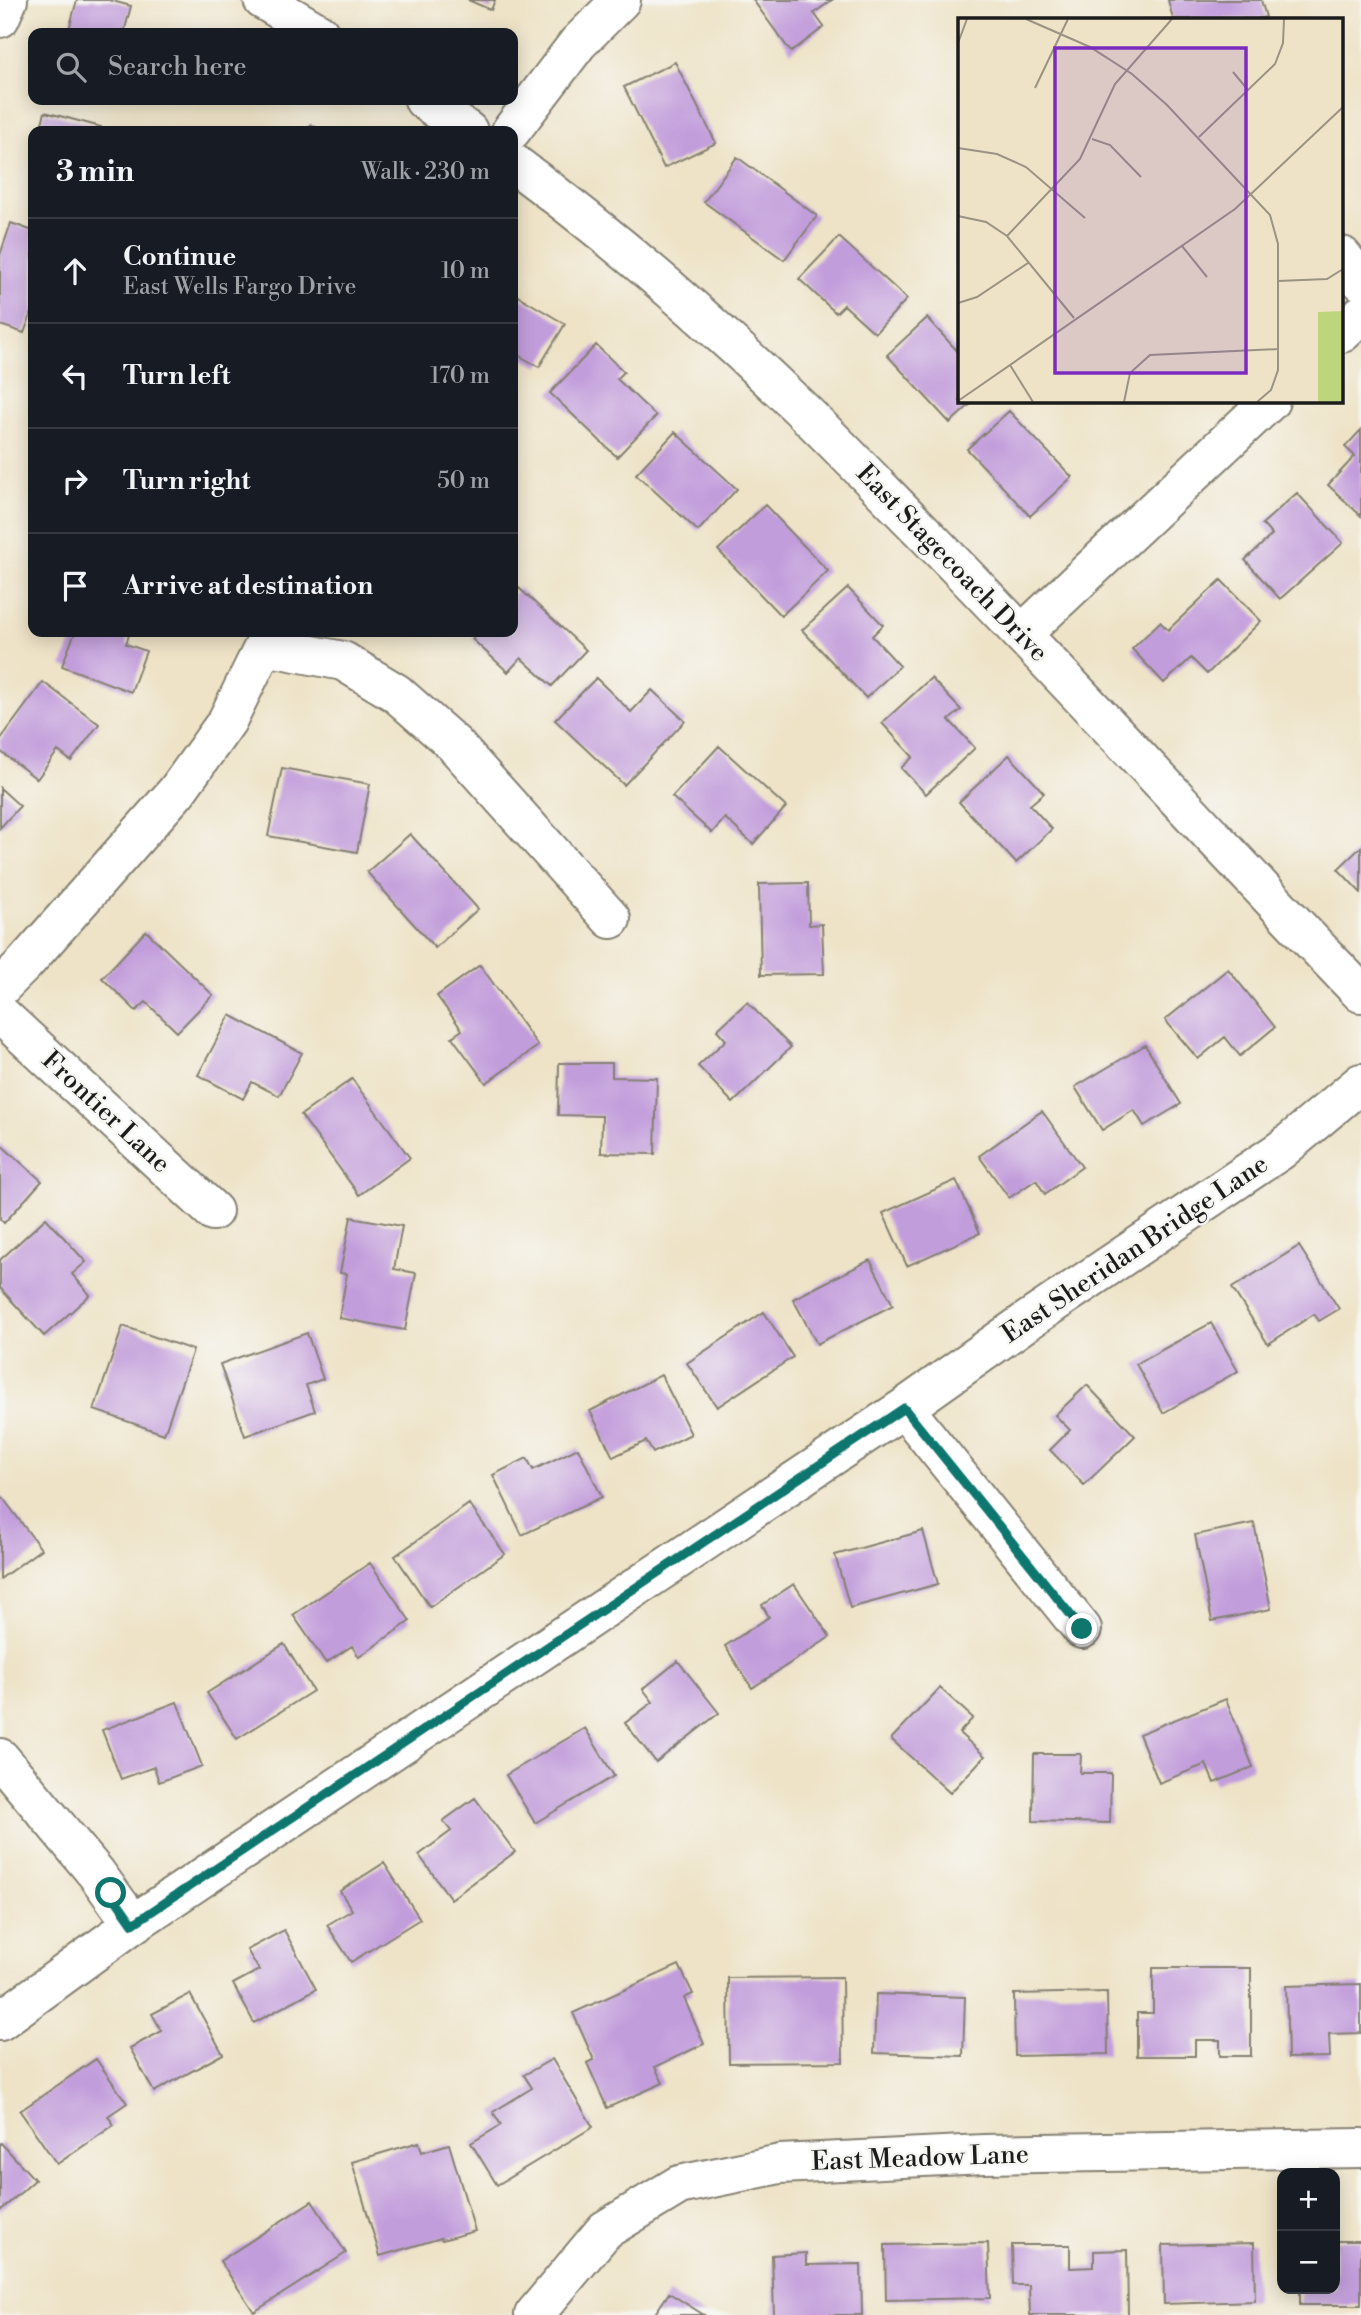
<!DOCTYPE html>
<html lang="en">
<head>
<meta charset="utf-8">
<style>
  :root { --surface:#171b24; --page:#20242c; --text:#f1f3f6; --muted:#9ea1a6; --line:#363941 }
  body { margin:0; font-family:"Libre Bodoni",serif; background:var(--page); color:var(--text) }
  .controls { position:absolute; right:21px; bottom:21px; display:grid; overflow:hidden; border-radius:14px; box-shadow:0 4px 18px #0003 }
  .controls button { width:63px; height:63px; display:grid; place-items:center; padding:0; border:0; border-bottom:2px solid var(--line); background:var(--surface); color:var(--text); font:35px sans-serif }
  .stop { position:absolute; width:21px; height:21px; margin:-16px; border:5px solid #0f766e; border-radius:50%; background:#fff }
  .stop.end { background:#0f766e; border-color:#fff; box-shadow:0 2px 7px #0008 }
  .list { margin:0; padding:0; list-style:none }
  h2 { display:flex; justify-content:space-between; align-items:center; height:91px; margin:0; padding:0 28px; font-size:30px }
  h2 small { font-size:23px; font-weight:400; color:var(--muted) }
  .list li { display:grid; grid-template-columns:46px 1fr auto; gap:21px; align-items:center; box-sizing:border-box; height:105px; padding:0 28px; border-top:2px solid var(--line) }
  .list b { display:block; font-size:26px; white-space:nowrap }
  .list p { margin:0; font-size:23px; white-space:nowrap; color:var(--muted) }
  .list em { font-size:23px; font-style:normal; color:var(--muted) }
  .icon { flex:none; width:38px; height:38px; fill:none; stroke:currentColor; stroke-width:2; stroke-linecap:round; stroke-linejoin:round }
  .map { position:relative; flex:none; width:1361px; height:2315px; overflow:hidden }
  .search { position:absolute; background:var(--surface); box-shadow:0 4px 18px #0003; left:28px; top:28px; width:490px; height:77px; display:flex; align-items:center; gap:18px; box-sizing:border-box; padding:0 24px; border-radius:14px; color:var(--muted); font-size:26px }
  .panel { position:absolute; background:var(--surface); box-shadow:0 4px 18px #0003; left:28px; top:126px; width:490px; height:511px; border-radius:14px }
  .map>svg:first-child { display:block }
</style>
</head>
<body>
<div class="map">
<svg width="1361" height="2315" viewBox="0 0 1361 2315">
  <rect width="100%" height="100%" fill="#f6f6f2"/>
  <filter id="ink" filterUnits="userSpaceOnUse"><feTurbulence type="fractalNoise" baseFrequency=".0143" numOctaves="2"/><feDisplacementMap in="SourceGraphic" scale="14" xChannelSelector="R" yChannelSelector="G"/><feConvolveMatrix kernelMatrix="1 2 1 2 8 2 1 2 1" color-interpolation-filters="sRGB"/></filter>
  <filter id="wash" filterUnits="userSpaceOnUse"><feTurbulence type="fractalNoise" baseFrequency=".00686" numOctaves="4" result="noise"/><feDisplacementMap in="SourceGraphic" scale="28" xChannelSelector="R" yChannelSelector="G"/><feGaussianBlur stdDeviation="1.57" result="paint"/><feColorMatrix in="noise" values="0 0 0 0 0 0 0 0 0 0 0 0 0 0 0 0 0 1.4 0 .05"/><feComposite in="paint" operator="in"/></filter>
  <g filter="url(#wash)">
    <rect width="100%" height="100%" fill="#eee3c7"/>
    <g id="blocks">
      <path fill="#c29ddb" d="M77,0H109L131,6L124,33H68Z
        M468,0H495L491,10Z
        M753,0H832L814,13L824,27L791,52Z
        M1168,0H1261L1266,17L1257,19H1173Z
        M675,62L716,143L664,168L624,87Z
        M45,112L101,127L100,131H40Z
        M311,125L323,131H307Z
        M737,157L817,216L784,260L704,202Z
        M11,223L33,231V309L24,333L0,325V255Z
        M839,237L907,299L875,333L844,305L836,313L799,279Z
        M513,293L565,324L539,367L513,352Z
        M927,318L960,354V401H974L950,423L887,355Z
        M596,345L624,372L617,379L656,416L617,457L550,393Z
        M1009,411L1072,477L1030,516L967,449Z
        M1361,430V516L1328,485L1355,456L1345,447Z
        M675,432L737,489L698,531L636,474Z
        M1297,493L1343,543L1280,599L1245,560L1272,535L1262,524Z
        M765,505L828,571L781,616L718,550Z
        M1221,580L1261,621L1207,674L1191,658L1164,683L1132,649L1160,622L1168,630Z
        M519,588L586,650L552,686L521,658L508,672L472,639L479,632H513V595Z
        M848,588L883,625L872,636L900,666L866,698L802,630Z
        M75,632H130L126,644L146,651L131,692L62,666Z
        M596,678L631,712L652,690L685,721L624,785L555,720Z
        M931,678L961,710L949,720L975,748L926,794L901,768L913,757L882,723Z
        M43,682L99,724L71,761L58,751L37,779L0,751V740Z
        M719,746L786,807L753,844L725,818L712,833L672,797Z
        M1009,755L1044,793L1030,805L1052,829L1016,863L959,802Z
        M282,768L370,784L357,852L268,836Z
        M0,788L20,806L0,828Z
        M410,834L478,909L435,948L367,872Z
        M1361,847V893L1338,869Z
        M808,883L809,925L822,924L824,974L761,975L759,884Z
        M146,931L213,995L177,1032L146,1002L136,1011L102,978Z
        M480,965L538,1046L486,1083L452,1037L462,1030L437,996Z
        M1228,969L1275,1027L1240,1056L1225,1037L1198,1059L1165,1020Z
        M747,1002L791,1047L733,1103L698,1066L726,1040L717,1030Z
        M230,1015L302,1053L279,1096L252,1082L243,1099L198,1075Z
        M1145,1045L1181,1104L1144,1126L1134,1110L1102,1130L1075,1087Z
        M559,1063H612V1077L657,1078L655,1154L601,1153L602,1116L558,1115Z
        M352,1079L410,1158L359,1195L301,1115Z
        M1042,1111L1082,1167L1045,1194L1036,1180L1009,1198L979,1156Z
        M0,1144L42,1181L4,1223L0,1219Z
        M956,1180L980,1233L907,1266L883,1213Z
        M351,1217L402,1226L394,1269L416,1273L405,1330L339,1318L347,1274L340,1273Z
        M46,1218L86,1262L72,1274L90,1295L44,1336L0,1288V1260Z
        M1299,1246L1339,1309L1319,1321L1314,1314L1268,1344L1232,1288Z
        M870,1260L893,1305L817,1344L793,1299Z
        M764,1312L793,1357L717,1407L687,1363Z
        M1211,1323L1238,1371L1163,1413L1136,1364Z
        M123,1326L193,1350L164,1434L94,1410Z
        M307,1333L323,1379L306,1385L315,1411L245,1436L220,1364Z
        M661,1375L691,1434L653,1453L646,1441L613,1457L590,1411Z
        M1087,1385L1135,1436L1084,1485L1050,1450L1070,1430L1055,1415Z
        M578,1448L602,1497L522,1535L493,1475L527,1458L533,1470Z
        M0,1494L41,1549L0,1579Z
        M469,1504L505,1554L430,1607L395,1556Z
        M1254,1523L1271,1609L1212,1621L1195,1535Z
        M923,1531L938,1584L850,1608L835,1555Z
        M370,1563L410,1621L359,1657L352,1646L326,1663L293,1615Z
        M794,1584L830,1637L752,1688L725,1646L769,1617L762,1605Z
        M284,1644L313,1691L237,1739L207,1693Z
        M678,1661L719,1713L656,1762L625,1723L653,1702L643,1689Z
        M940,1688L973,1718L959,1733L985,1756L950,1793L891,1739Z
        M1226,1699L1253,1767L1214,1783L1206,1764L1159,1783L1139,1734Z
        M177,1702L202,1766L159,1782L154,1767L121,1779L102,1730Z
        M585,1728L614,1776L535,1823L506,1775Z
        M1034,1754H1081L1080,1773H1111L1110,1823L1033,1821Z
        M475,1798L515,1852L451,1899L419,1855L451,1831L443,1821Z
        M384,1863L420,1919L351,1962L327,1925L352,1910L340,1891Z
        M284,1930L316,1989L254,2023L233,1984L259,1970L247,1950Z
        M679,1965L693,1994L684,1998L704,2044L655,2067L663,2083L607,2108L587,2063L594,2060L573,2013Z
        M1153,1968H1251V2056H1220V2040H1195V2056H1137V2013H1153Z
        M842,1977L843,2062L729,2063L728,1978Z
        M1361,1984V2033L1329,2034L1330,2057L1288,2058L1286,1986Z
        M1107,1992L1108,2054L1015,2056L1014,1994Z
        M190,1994L223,2054L154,2092L130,2048L162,2031L152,2014Z
        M876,1994L965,1997L963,2056L874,2053Z
        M96,2059L127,2103L108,2116L114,2125L57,2164L20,2111Z
        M552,2059L593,2127L497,2185L471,2143L501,2125L493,2112L532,2088L524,2075Z
        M419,2142L422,2152L449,2144L475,2231L442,2240L441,2238L380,2256L352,2162Z
        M1,2143L35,2180L0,2211V2144Z
        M312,2201L346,2253L254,2312L220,2261Z
        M1335,2241H1361V2305H1300V2289H1335Z
        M988,2243L990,2298L886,2300L885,2245Z
        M1254,2243L1255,2301L1164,2304L1163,2245Z
        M1012,2245H1070V2268L1094,2267V2251L1127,2250L1128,2315H1030L1029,2285H1013Z
        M806,2253V2265L861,2264L862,2315H774L772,2255Z
        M669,2293L704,2315H654Z"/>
    </g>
  </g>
  <g filter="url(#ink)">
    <use href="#blocks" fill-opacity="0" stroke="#858072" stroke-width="2"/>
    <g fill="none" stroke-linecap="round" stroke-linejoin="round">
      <g stroke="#858072" stroke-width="42">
        <path id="minor" d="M263,0L319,33
          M0,18L8,0
          M424,100L468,131
          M511,131L578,43L621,0
          M513,163C613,237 709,320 799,407C842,448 883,492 925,534C1073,685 1215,841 1361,993
          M1342,256L1361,281
          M1342,333L1361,315
          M1022,634L1270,401
          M265,646L343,661L396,693L454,744L611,919
          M0,988L25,963L177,791L227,721L271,632
          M0,1014L213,1211
          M904,1408L1082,1629
          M0,1758L96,1873L133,1924
          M0,2021L133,1924L904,1408L1027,1321L1281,1150L1361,1083
          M534,2315L605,2230L679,2185L780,2164L984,2154L1361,2148"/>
      </g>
      <use href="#minor" stroke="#fff" stroke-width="38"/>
    </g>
  </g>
  <g fill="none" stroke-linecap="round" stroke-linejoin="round" filter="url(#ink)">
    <path stroke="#0f766e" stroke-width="9" d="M111,1893L133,1924L904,1408L1082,1629"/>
  </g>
  <g text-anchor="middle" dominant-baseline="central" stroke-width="5" stroke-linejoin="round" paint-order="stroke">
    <g font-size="26" fill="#1c1c1c" stroke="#f6f6f2">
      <text transform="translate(952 563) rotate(46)">East Stagecoach Drive</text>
      <text transform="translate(106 1112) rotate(43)">Frontier Lane</text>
      <text transform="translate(1135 1249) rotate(-34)">East Sheridan Bridge Lane</text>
      <text transform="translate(920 2158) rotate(-2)">East Meadow Lane</text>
    </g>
  </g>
  <g transform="translate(958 18)">
    <rect width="385" height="385" fill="#eee3c7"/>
    <path d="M385,293V384H360V294Z" fill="#bed67b"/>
    <path fill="none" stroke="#9a9383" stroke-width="2" d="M68,1L132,29L174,56L209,87L312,197L320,226V352L313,372L299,384M0,25L9,1M275,54L290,72M77,70L110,1M241,119L317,46L325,25L326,1M134,121L152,127L183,159M0,130L39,136L68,149L127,200M0,198L28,204L49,218L116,300M49,218L122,141L157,66L214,1M224,228L249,259M320,263L369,261L385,251M0,285L19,279L70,245M52,347L75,384M0,383L277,191L385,89M166,384L172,355L192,337L321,331"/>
    <path fill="#7b2cbf" fill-opacity="0.15" stroke="#7b2cbf" stroke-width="3.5" d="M97,30H288V355H97Z"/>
    <rect width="385" height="385" fill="none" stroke="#1c1c1c" stroke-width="3.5"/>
  </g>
</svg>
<div class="controls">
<button>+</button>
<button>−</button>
</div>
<div class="stop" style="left:111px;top:1893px"></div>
<div class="stop end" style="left:1082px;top:1629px"></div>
<div class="search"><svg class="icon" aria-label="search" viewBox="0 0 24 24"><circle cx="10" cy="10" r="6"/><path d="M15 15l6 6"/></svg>Search here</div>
<section class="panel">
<h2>3 min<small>Walk · 230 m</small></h2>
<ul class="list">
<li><svg class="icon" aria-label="ahead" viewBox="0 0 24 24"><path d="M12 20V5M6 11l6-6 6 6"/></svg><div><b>Continue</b><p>East Wells Fargo Drive</p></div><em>10 m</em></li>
<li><svg class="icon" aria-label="left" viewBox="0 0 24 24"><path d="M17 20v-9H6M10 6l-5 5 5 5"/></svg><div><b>Turn left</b></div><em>170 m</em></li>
<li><svg class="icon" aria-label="right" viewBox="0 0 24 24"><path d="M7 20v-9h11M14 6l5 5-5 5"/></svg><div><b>Turn right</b></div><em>50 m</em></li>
<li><svg class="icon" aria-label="arrive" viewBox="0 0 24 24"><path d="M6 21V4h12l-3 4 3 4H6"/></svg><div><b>Arrive at destination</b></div></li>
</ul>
</section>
</div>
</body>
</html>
